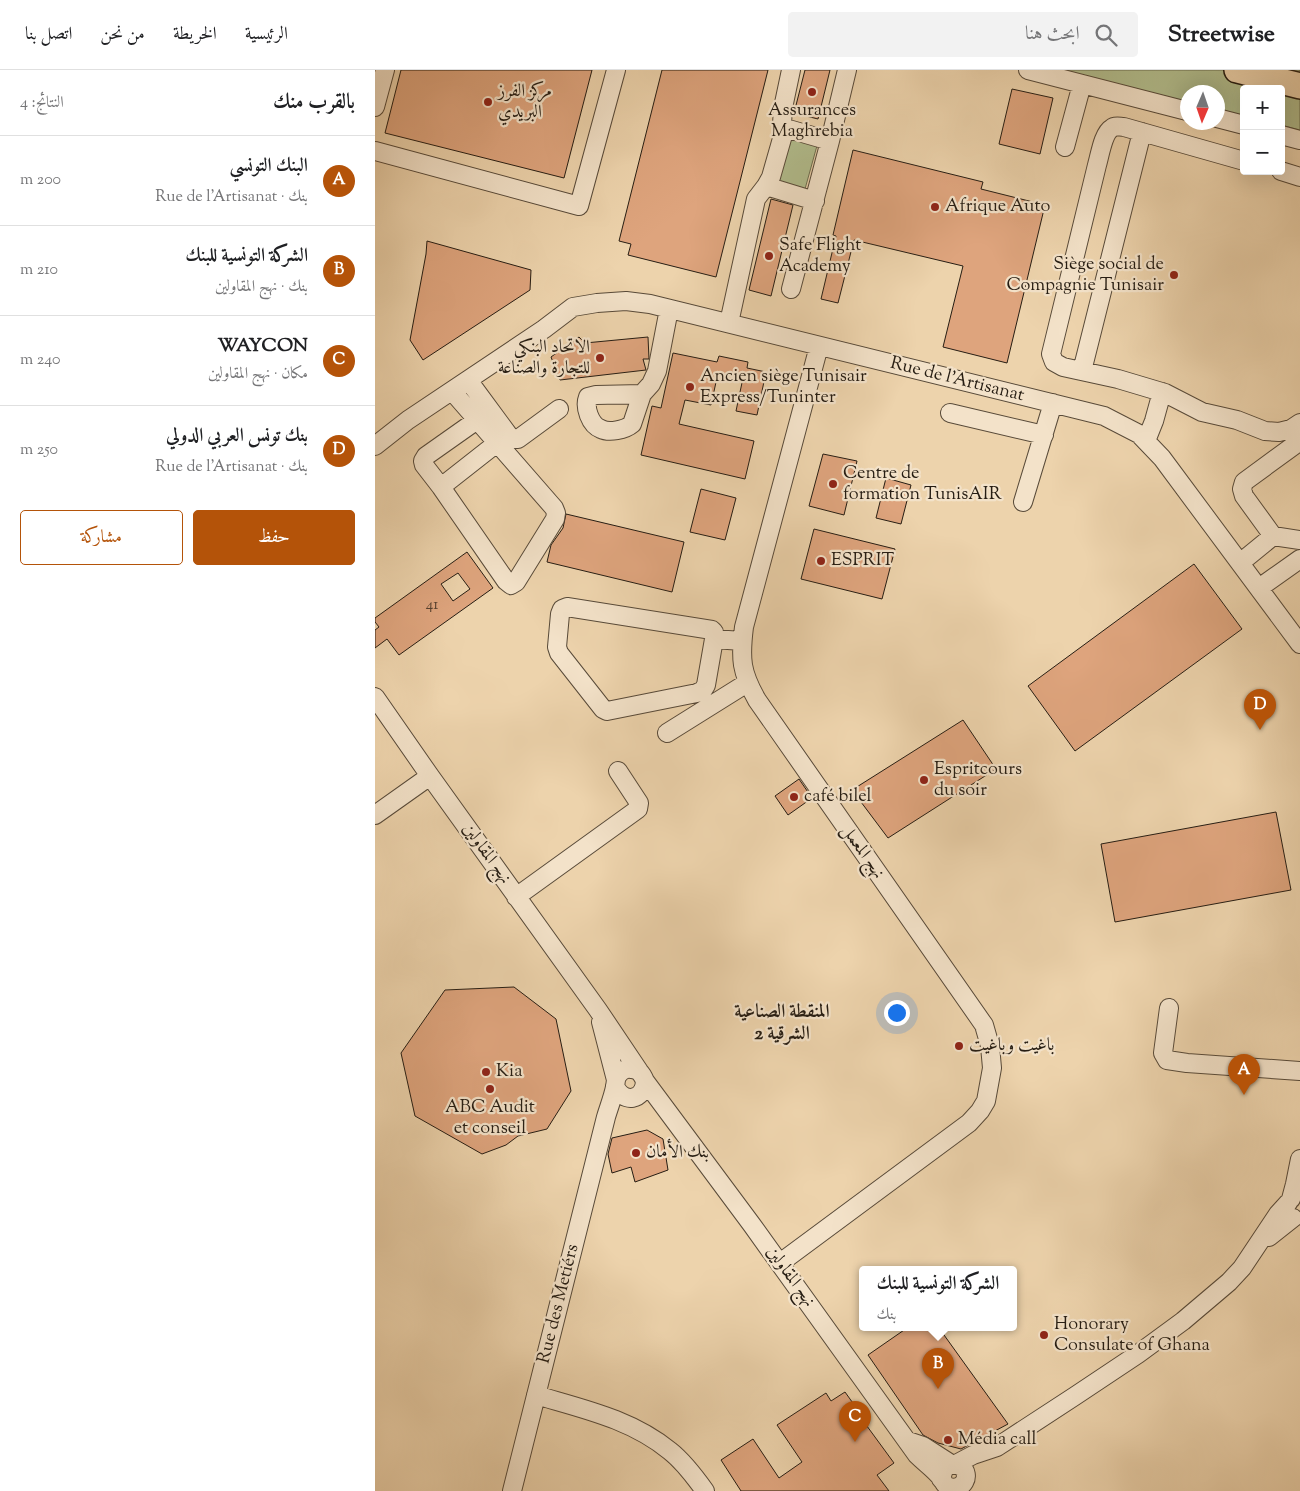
<!DOCTYPE html>
<html lang="ar">
<head>
<meta charset="utf-8">
<style>
  :root { --surface:#fff; --page:#f2f2f2; --text:#202124; --muted:#757577; --line:#e0e0e0; --accent:#b45309 }
  body { margin:0; font-family:"Sorts Mill Goudy",Amiri,serif; background:var(--page); color:var(--text); direction:rtl }
  .controls { position:absolute; right:15px; top:15px; display:grid; overflow:hidden; border-radius:5px; box-shadow:0 5px 20px #0002 }
  .controls button { width:45px; height:45px; display:grid; place-items:center; padding:0; border:0; border-bottom:1px solid var(--line); background:var(--surface); color:var(--text); font:25px sans-serif }
  .compass { position:absolute; left:805px; top:15px; width:45px; height:45px; border-radius:50%; background:var(--surface); box-shadow:0 5px 20px #0002; rotate:182deg }
  .you { position:absolute; left:521px; top:942px; width:18px; height:18px; margin:-12px; border:4px solid #fff; border-radius:50%; background:#1a73e8; box-shadow:0 0 0 8px #1a73e833 }
  .badge { display:grid; place-items:center; width:32px; height:32px; border-radius:50%; background:var(--accent); color:#fff; font-size:16px; font-weight:700 }
  .pin { position:absolute; translate:-50% -41px; filter:drop-shadow(0 1px 2px #0008) }
  .pin::after { content:''; position:absolute; top:26px; width:18px; height:15px; background:inherit; clip-path:polygon(0 0,100% 0,50% 100%) }
  .popup { position:absolute; left:484px; top:1196px; width:158px; height:65px; box-sizing:border-box; display:grid; place-content:center; border-radius:5px; background:var(--surface); filter:drop-shadow(0 1px 4px #0005); font-size:16px; white-space:nowrap; color:var(--muted) }
  .popup b { font-size:19px; color:var(--text) }
  .popup::after { content:''; position:absolute; left:50%; top:100%; margin-left:-10px; border:10px solid transparent; border-top-color:var(--surface) }
  .list { margin:0; padding:0; list-style:none }
  h2 { display:flex; justify-content:space-between; align-items:center; height:65px; margin:0; padding:0 20px; font-size:21px }
  h2 small { font-size:16px; font-weight:400; color:var(--muted) }
  .list li { display:grid; grid-template-columns:32px 1fr auto; gap:15px; align-items:center; box-sizing:border-box; height:90px; padding:0 20px; border-top:1px solid var(--line) }
  .list b { display:block; font-size:19px; white-space:nowrap }
  .list p { margin:0; font-size:16px; white-space:nowrap; color:var(--muted) }
  .list em { font-size:16px; font-style:normal; color:var(--muted) }
  .actions { display:flex; gap:10px; padding:15px 20px }
  .actions a { flex:1; padding:11px 0; border:1px solid var(--accent); border-radius:5px; text-align:center; font-size:18px; color:var(--accent) }
  .actions .main { background:var(--accent); color:#fff }
  .icon { flex:none; width:28px; height:28px; fill:none; stroke:currentColor; stroke-width:2; stroke-linecap:round; stroke-linejoin:round }
  .map { position:relative; flex:none; width:925px; height:1421px; overflow:hidden; direction:ltr }
  header { display:flex; align-items:center; gap:30px; box-sizing:border-box; height:70px; padding:0 25px; background:var(--surface); border-bottom:1px solid var(--line) }
  header strong { font-size:24px }
  nav { display:flex; gap:28px; margin-inline-start:auto; font-size:18px }
  .search { width:350px; height:45px; background:var(--page); display:flex; align-items:center; gap:12px; box-sizing:border-box; padding:0 18px; border-radius:5px; color:var(--muted); font-size:19px }
  main { display:flex }
  aside { flex:1; background:var(--surface) }
  .map>svg:first-child { display:block }
</style>
</head>
<body>
<header>
<strong>Streetwise</strong>
<div class="search"><svg class="icon" aria-label="search" viewBox="0 0 24 24"><circle cx="10" cy="10" r="6"/><path d="M15 15l6 6"/></svg>ابحث هنا</div>
<nav><a>الرئيسية</a><a>الخريطة</a><a>من نحن</a><a>اتصل بنا</a></nav>
</header>
<main>
<div class="map">
<svg width="925" height="1421" viewBox="0 0 925 1421">
  <rect width="100%" height="100%" fill="#edd3ac"/>
  <filter id="stains"><feTurbulence type="fractalNoise" baseFrequency=".004" numOctaves="4"/><feColorMatrix values="0 0 0 0 .2 0 0 0 0 .09 0 0 0 0 .02 0 0 0 .5 -.17"/></filter>
  <radialGradient id="worn" r=".72"><stop offset=".6" stop-color="#630" stop-opacity="0"/><stop offset="1" stop-color="#630" stop-opacity=".3"/></radialGradient>
  <path fill="#b2be8e" stroke="#6c6e50" d="M686,0H925V60L906,55V19H869V46L843,39L842,22H812V32Z
    M414,64L443,72L430,119L401,111Z"/>
  <path fill="#dea47d" stroke="#261d13" fill-rule="evenodd" d="M26,0H217L189,108L10,63Z
    M287,0H393L341,207L253,185L256,174L244,171Z
    M430,0H455L443,49L419,43Z
    M637,19L678,28L665,84L624,74Z
    M478,80L608,112L606,119L670,135L632,293L568,277L588,196L479,170L463,233L446,229L461,166L458,165Z
    M396,129L418,135L396,226L374,220Z
    M52,171L156,200L155,220L48,290L35,270L51,184Z
    M204,267L210,273L273,267L274,289H268L271,300L185,310L176,287Z
    M298,283L342,292L344,286L373,292L372,298L391,302L382,345L361,341L368,308L343,303L336,335L310,330L304,354L379,371L370,409L266,385L277,336L286,338Z
    M448,384L482,391L469,445L434,436Z
    M511,408L536,415L526,454L501,448Z
    M326,419L361,428L350,470L315,462Z
    M191,444L309,472L297,522L172,492L176,475L188,458Z
    M439,459L520,479L507,529L426,509Z
    M92,482L118,518L24,585L12,569L0,578V560L4,557L0,552V548ZM83,503L95,519L78,531L66,514Z
    M819,494L867,559L700,681L653,616Z
    M588,650L621,699L513,768L477,720Z
    M424,709L437,728L413,745L400,726Z
    M901,742L916,820L740,852L726,774Z
    M139,917L181,949L196,1021L172,1059L143,1066L131,1075L107,1084L40,1046L26,983L70,920Z
    M272,1060L288,1069L293,1100L260,1112L256,1097L237,1103L233,1084L237,1068Z
    M532,1258H564L633,1354L586,1379L563,1373L548,1365L493,1285Z
    M470,1322L480,1336L478,1337L519,1393L502,1405L514,1421H366L346,1390L378,1369L404,1408L427,1392L402,1355L451,1323L456,1331Z"/>
  <g fill="none" stroke-linecap="round" stroke-linejoin="round">
    <g stroke="#584a39" stroke-width="20">
      <path id="minor" d="M416,0L408,38L407,54L410,58L455,71
        M653,0L812,41
        M0,37L10,0
        M842,48L869,55
        M906,65L925,70
        M690,77L707,14
        M0,81L204,136L241,0
        M869,91L749,57C745,57 740,55 737,58C728,63 725,85 722,95L676,284L679,292L688,297L743,309L790,323L827,342L862,350L890,361L904,362L916,359L925,353
        M906,101L925,107
        M391,116L440,131
        M416,219L455,71L472,0
        M354,253L381,129L391,116L396,107L410,58
        M707,301L767,62
        M93,310L135,367L140,369H143L184,339
        M267,324L221,325L213,327C209,337 215,355 226,359C234,363 250,360 257,354L267,324L276,314L282,301L294,239
        M575,343L669,365
        M102,350L51,386L48,391L49,395L66,417L122,373
        M771,371L779,351L787,322
        M0,376L33,350L169,259L198,237L222,233L251,231L275,234L729,346L764,364L787,388L925,574
        M66,417L131,511L136,515L141,512L180,449L181,443L179,438L77,321
        M648,432L678,333
        M898,466L869,426L867,419L869,412L925,371
        M865,493L898,466L925,470
        M884,518L925,489
        M339,569V562L337,560L192,537L187,539L185,544L182,577L184,583L228,639L232,641L322,623L328,620L331,615L339,569L367,571
        M0,627L55,706L223,940L264,1001
        M292,663L372,613
        M0,745L55,706
        M141,827L263,739L264,733L243,701
        M794,938L788,983L792,990L812,993L925,1001
        M226,952L241,1010
        M270,1011L377,1155L542,1385C550,1393 560,1400 566,1408C569,1412 569,1415 574,1417C588,1421 597,1406 586,1396L576,1394L569,1399L566,1409
        M916,1129L920,1114L925,1089
        M894,1167L918,1148
        M405,1193L594,1053L605,1041L611,1031L617,998L615,976L609,955L382,630C366,602 365,589 369,557L444,276
        M161,1325C208,1339 256,1349 295,1381C309,1392 320,1407 330,1421
        M533,1371L548,1376L576,1394
        M581,1394L598,1385L622,1377L700,1326L763,1284L808,1251L854,1212L867,1198L903,1144L913,1133
        M137,1421L231,1047C234,1037 238,1027 240,1017C241,1013 240,1009 243,1005C246,1001 251,998 256,999C264,999 267,1004 270,1011C269,1031 248,1034 240,1016"/>
    </g>
    <g stroke="#261d13" stroke-width="28">
      <path id="highway" d="M862,0L925,16"/>
    </g>
    <use href="#minor" stroke="#f3e2c9" stroke-width="18"/>
    <use href="#highway" stroke="#edd3ac" stroke-width="25"/>
  </g>
  <g fill="#8f2418" stroke="#f3e2c9" stroke-width="2">
    <circle cx="437" cy="22" r="5"/>
    <circle cx="113" cy="32" r="5"/>
    <circle cx="560" cy="137" r="5"/>
    <circle cx="394" cy="186" r="5"/>
    <circle cx="799" cy="205" r="5"/>
    <circle cx="225" cy="288" r="5"/>
    <circle cx="315" cy="317" r="5"/>
    <circle cx="458" cy="414" r="5"/>
    <circle cx="446" cy="491" r="5"/>
    <circle cx="549" cy="710" r="5"/>
    <circle cx="419" cy="727" r="5"/>
    <circle cx="584" cy="976" r="5"/>
    <circle cx="111" cy="1002" r="5"/>
    <circle cx="115" cy="1019" r="5"/>
    <circle cx="261" cy="1083" r="5"/>
    <circle cx="669" cy="1265" r="5"/>
    <circle cx="573" cy="1370" r="5"/>
  </g>
  <g text-anchor="middle" dominant-baseline="central" stroke-width="4.5" stroke-linejoin="round" paint-order="stroke">
    <g font-size="15" fill="#543f2e">
      <text x="57" y="535">41</text>
    </g>
    <g font-size="18" fill="#261d13" stroke="#f3e2c9" text-anchor="start">
      <text x="123" y="22">مركز الفرز<tspan x="123" dy="21">البريدي</tspan></text>
      <text x="437" y="41" text-anchor="middle">Assurances<tspan x="437" dy="21">Maghrebia</tspan></text>
      <text x="570" y="137">Afrique Auto</text>
      <text x="404" y="176">Safe Flight<tspan x="404" dy="21">Academy</tspan></text>
      <text x="789" y="195" text-anchor="end">Siège social de<tspan x="789" dy="21">Compagnie Tunisair</tspan></text>
      <text x="215" y="278" text-anchor="end">الاتحاد البنكي<tspan x="215" dy="21">للتجارة والصناعة</tspan></text>
      <text x="325" y="307">Ancien siège Tunisair<tspan x="325" dy="21">Express/Tuninter</tspan></text>
      <text x="468" y="404">Centre de<tspan x="468" dy="21">formation TunisAIR</tspan></text>
      <text x="456" y="491">ESPRIT</text>
      <text x="559" y="700">Espritcours<tspan x="559" dy="21">du soir</tspan></text>
      <text x="429" y="727">café bilel</text>
      <text x="594" y="976">باغيت وباغيت</text>
      <text x="121" y="1002">Kia</text>
      <text x="115" y="1038" text-anchor="middle">ABC Audit<tspan x="115" dy="21">et conseil</tspan></text>
      <text x="271" y="1083">بنك الأمان</text>
      <text x="679" y="1255">Honorary<tspan x="679" dy="21">Consulate of Ghana</tspan></text>
      <text x="583" y="1370">Média call</text>
    </g>
    <g font-size="18" fill="#261d13" stroke="#f3e2c9">
      <text transform="translate(582 310) rotate(14)">Rue de l'Artisanat</text>
      <text transform="translate(487 782) rotate(55)">نهج المعمل</text>
      <text transform="translate(111 784) rotate(54)">نهج المقاولين</text>
      <text transform="translate(415 1207) rotate(54)">نهج المقاولين</text>
      <text transform="translate(184 1234) rotate(-76)">Rue des Metiérs</text>
    </g>
    <g font-size="19" font-weight="bold" fill="#261d13" stroke="#f3e2c9">
      <text x="407" y="942">المنقطة الصناعية<tspan x="407" dy="22">الشرقية 2</tspan></text>
    </g>
  </g>
  <rect width="100%" height="100%" filter="url(#stains)"/>
  <rect width="100%" height="100%" fill="url(#worn)"/>
</svg>
<div class="controls">
<button>+</button>
<button>−</button>
</div>
<svg class="compass" viewBox="-18 -18 36 36"><path d="M0-13l5 13h-10z" fill="#e53935"/><path d="M0 13l5-13h-10z" fill="#757577"/></svg>
<div class="you"></div>
<div class="pin badge" style="left:869px;top:1025px">A</div>
<div class="pin badge" style="left:563px;top:1319px">B</div>
<div class="popup"><b>الشركة التونسية للبنك</b>بنك</div>
<div class="pin badge" style="left:480px;top:1372px">C</div>
<div class="pin badge" style="left:885px;top:660px">D</div>
</div>
<aside>
<h2>بالقرب منك<small>النتائج: 4</small></h2>
<ul class="list">
<li><span class="badge">A</span><div><b>البنك التونسي</b><p>بنك · Rue de l'Artisanat</p></div><em>200 m</em></li>
<li><span class="badge">B</span><div><b>الشركة التونسية للبنك</b><p>بنك · نهج المقاولين</p></div><em>210 m</em></li>
<li><span class="badge">C</span><div><b>WAYCON</b><p>مكان · نهج المقاولين</p></div><em>240 m</em></li>
<li><span class="badge">D</span><div><b>بنك تونس العربي الدولي</b><p>بنك · Rue de l'Artisanat</p></div><em>250 m</em></li>
</ul>
<div class="actions"><a class="main">حفظ</a><a>مشاركة</a></div>
</aside>
</main>
</body>
</html>
